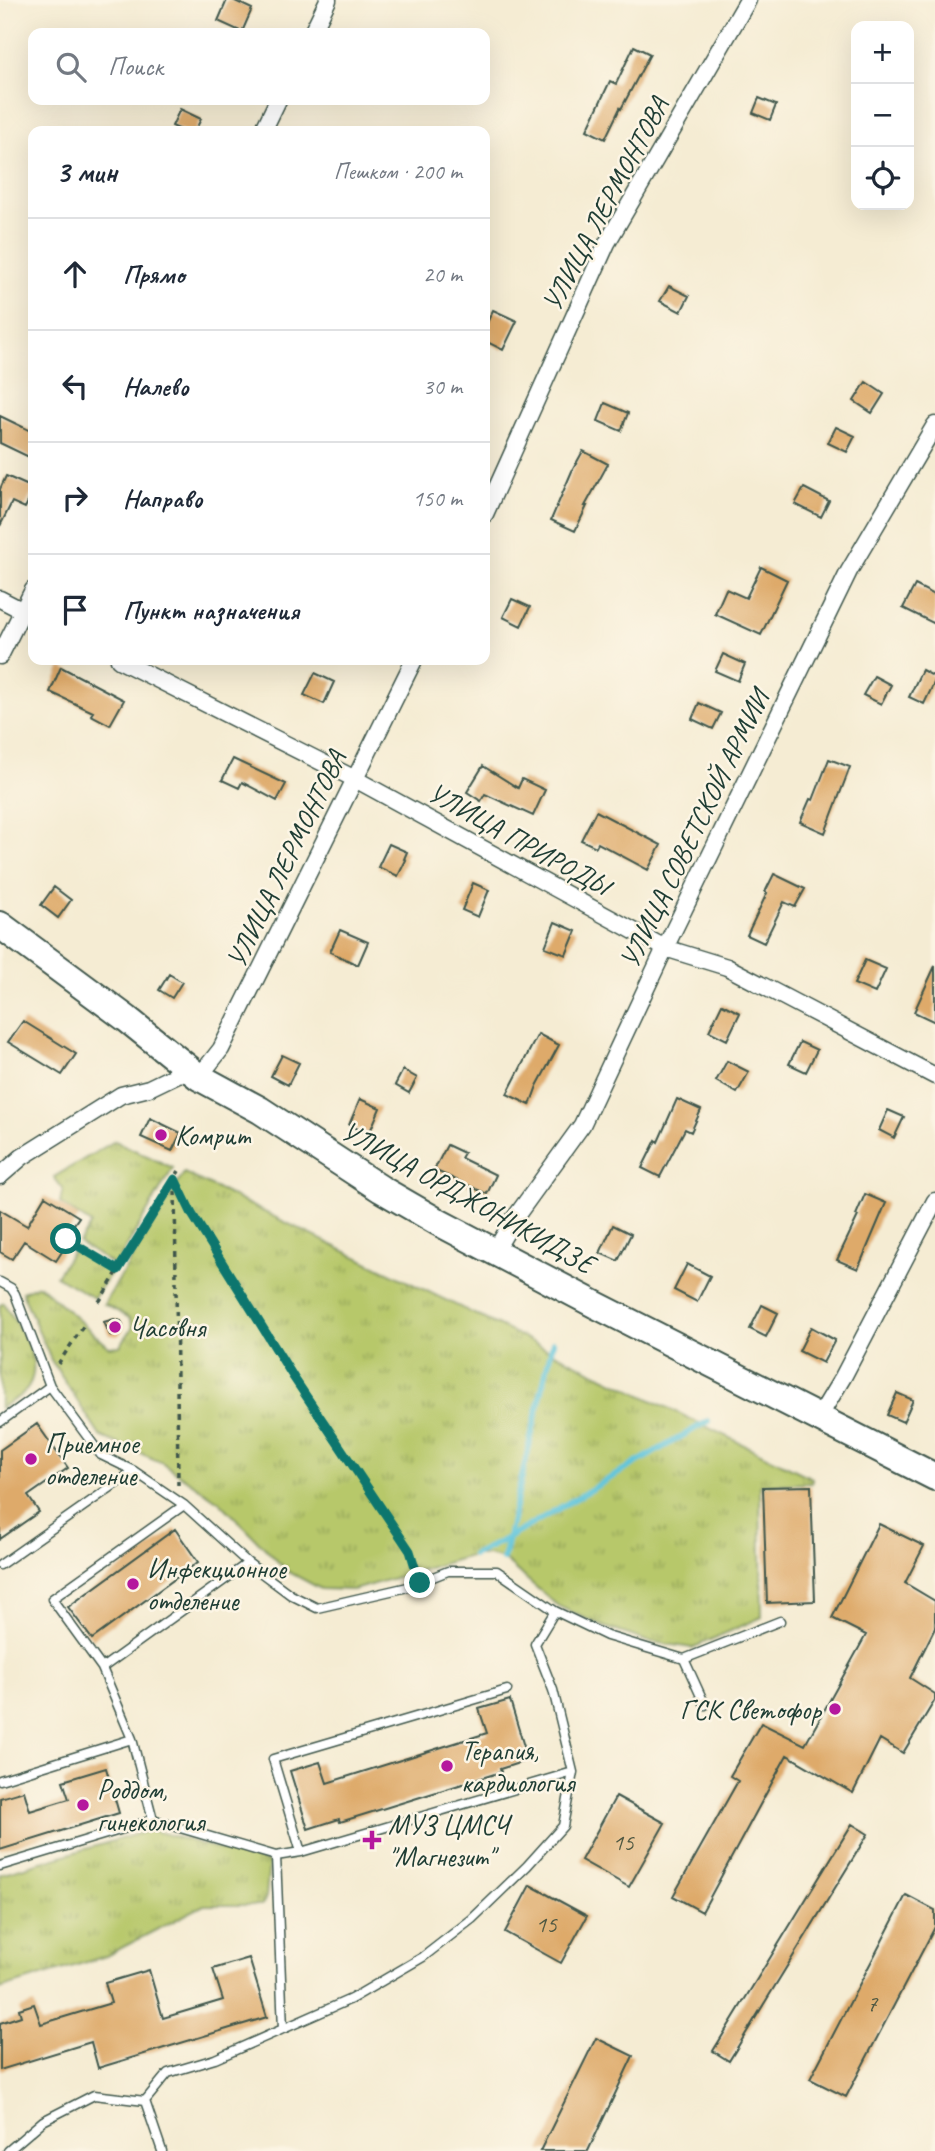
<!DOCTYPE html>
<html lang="ru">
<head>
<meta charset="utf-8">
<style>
  :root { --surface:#fff; --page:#f6f6f7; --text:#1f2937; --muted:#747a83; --line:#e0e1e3 }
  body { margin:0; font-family:Caveat,sans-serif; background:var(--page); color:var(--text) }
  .controls { position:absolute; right:21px; top:21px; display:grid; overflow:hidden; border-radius:14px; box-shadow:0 7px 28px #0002 }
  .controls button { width:63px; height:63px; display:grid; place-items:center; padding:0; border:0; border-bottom:2px solid var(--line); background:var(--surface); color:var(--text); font:35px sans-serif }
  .stop { position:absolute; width:21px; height:21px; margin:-16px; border:5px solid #0f766e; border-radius:50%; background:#fff }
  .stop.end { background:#0f766e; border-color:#fff; box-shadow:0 2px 7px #0008 }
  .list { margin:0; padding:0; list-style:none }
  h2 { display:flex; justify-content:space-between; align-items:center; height:91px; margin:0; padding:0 28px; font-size:30px }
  h2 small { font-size:23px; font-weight:400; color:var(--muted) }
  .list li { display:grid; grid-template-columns:46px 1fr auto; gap:21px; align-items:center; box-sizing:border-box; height:112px; padding:0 28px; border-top:2px solid var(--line) }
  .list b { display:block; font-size:26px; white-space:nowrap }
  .list em { font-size:23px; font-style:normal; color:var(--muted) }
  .icon { flex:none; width:38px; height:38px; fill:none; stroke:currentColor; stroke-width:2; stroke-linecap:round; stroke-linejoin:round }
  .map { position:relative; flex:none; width:935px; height:2151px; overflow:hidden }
  .search { position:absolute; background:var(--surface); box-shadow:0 7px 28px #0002; left:28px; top:28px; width:462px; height:77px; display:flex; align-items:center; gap:18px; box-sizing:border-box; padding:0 24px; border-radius:14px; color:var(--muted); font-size:26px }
  .panel { position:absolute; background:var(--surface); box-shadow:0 7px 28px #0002; left:28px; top:126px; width:462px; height:539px; border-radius:14px }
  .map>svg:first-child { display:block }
</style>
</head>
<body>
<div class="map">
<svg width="935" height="2151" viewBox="0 0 935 2151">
  <defs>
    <pattern id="grass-tufts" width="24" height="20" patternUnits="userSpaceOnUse" patternTransform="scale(1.75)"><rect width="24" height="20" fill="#b7c86b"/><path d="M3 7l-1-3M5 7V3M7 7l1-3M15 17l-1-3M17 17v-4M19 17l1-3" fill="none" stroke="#94a459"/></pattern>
  </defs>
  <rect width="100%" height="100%" fill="#fcf5e5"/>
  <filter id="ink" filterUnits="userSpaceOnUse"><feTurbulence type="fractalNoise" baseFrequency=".0143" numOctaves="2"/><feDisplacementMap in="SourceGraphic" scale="14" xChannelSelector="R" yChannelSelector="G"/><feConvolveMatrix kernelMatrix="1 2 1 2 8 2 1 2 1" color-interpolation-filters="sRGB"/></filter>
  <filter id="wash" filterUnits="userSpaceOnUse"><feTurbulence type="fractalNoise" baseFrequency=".00686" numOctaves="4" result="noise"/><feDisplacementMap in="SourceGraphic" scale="28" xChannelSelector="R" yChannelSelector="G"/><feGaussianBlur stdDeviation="1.57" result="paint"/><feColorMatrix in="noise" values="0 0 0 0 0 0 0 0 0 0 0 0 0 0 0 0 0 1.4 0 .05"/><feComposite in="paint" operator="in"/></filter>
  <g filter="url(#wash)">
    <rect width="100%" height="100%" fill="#f5ecd3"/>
    <path fill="url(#grass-tufts)" stroke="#6b8250" stroke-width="2" d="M115,1141L173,1168L115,1266L79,1243L91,1224L60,1203L63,1189L54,1177Z
      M184,1173L812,1478V1483L760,1485L762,1617L692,1648L647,1641L605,1627L558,1606L503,1559L488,1555H473L353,1590L321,1589L287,1571L220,1502L161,1462L100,1436L51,1360L22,1292L39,1285L109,1347L120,1346L133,1327L130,1318L104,1304Z
      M75,1247L112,1271L94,1298L56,1276Z
      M4,1303C18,1328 50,1366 23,1393C17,1399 7,1403 0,1408V1305Z
      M151,1830L269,1863L266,1897L262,1905H204L106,1956L0,1989V1874Z"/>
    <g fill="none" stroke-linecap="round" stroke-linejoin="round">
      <path stroke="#5fc5dc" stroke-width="6" d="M473,1555L508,1538L708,1421
        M503,1559L553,1342"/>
    </g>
    <g id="blocks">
      <path fill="#deaa6b" d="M227,0H233L252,9L242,32L218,21Z
        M634,46L650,54L621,109L620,108L605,139L587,130L610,81L616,84Z
        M759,98L776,105L770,120L753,113Z
        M180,109L201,119L195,131H183L172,126Z
        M669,286L689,296L681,312L660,301Z
        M493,310L517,321L503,350L485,341V327Z
        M866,382L884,394L872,413L854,401Z
        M605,403L628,413L621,431L598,421Z
        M0,416L33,432V459L0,443Z
        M836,427L855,436L847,452L828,443Z
        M583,451L608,464L585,506H587L575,531L551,520L572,471Z
        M6,476L33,488V492L25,508L12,502L0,526V489Z
        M804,488L829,501L821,517L795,504Z
        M761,567L787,580L761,635L715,614L726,589L746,598Z
        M915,585L935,595V624L903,608Z
        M512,599L530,607L521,626L503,617Z
        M723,654L745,664L738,681L715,671Z
        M61,667L124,700L110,725L91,715L93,712L50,692Z
        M922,670L935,677V681L924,704L909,697Z
        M315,673L334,682L324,704L304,695Z
        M874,676L891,685L881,704L863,695Z
        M699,703L721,713L713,729L692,719Z
        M233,759L286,784L277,801L242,782L239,788L222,780Z
        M829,759L850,767L825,833L800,822L810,799L813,800Z
        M483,766L518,788L522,779L545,790L533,816L485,794L481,801L467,792Z
        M596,811L661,845L648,870L598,843L596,847L581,840Z
        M389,844L407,852L404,859L406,860L398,876L378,867Z
        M774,874L805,889L795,907L784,902L764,943L747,935L767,893L765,892Z
        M473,883L489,890L478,917L462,910Z
        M54,887L71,900L58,918L41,905Z
        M555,922L576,931L566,955L545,947Z
        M340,930L368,942L358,965L330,952Z
        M865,960L886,969L875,993L854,984Z
        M935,966V1022L914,1012Z
        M169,974L182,982L172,998L159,990Z
        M722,1004L740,1013L727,1040L709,1031Z
        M23,1021L76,1054L62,1075L8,1042Z
        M538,1034L559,1045L537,1086L530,1105L507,1094Z
        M800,1042L817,1050L806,1072L789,1064Z
        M282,1055L299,1063L288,1085L271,1076Z
        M727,1061L749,1072L737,1093L716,1081Z
        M403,1070L417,1078L409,1093L395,1085Z
        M360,1099L380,1108L369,1134L349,1125Z
        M677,1099L701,1110L691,1132L685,1129L660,1177L642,1168L656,1140L658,1142Z
        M888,1110L904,1117L894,1138L879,1130Z
        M150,1118L181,1133L172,1151L141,1137Z
        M447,1145L464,1153L461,1158L496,1175L487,1194L434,1170Z
        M865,1194L886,1203L858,1269L837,1260L858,1216L856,1215Z
        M45,1196L79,1217L60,1244L65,1247L56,1261L24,1241L12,1259L0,1252V1210L27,1226Z
        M613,1225L631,1234L618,1261L600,1253Z
        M687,1264L710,1276L697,1302L674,1290Z
        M762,1305L778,1313L766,1337L750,1329Z
        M114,1319L121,1321L123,1325V1330L118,1336L110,1335L104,1322Z
        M811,1327L835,1340L823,1363L799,1351Z
        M897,1393L913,1400L903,1422L887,1415Z
        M37,1424L68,1468L28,1496L39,1512L0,1539V1450Z
        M811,1486L815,1601L767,1603L763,1487Z
        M879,1524L924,1546L905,1583L935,1601V1628L910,1678L935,1694V1700L903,1753L880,1739L853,1793L787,1755L702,1912L673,1896L738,1781L730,1776L761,1723L805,1745L866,1635L832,1618Z
        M175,1529L198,1562L92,1639L68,1607Z
        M510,1700L528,1760L500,1769L501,1772L340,1822L339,1819L308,1829L290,1771L320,1762L327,1783L487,1733L479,1709Z
        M106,1768L119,1813L0,1850V1798L24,1791L30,1811L69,1799L63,1781Z
        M616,1796L665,1823L629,1887L581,1860Z
        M852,1824L868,1834L729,2061L713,2051Z
        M530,1885L587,1916L561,1963L505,1932Z
        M906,1895L935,1910V1927L846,2097L810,2079Z
        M249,1958L267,2017L98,2068L91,2042L0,2070V2023L21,2016L19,2009L34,2004L41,2024L111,2003L105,1983L149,1970L163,2018L223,2000L213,1969Z
        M596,2038L633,2056L588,2151H540Z"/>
    </g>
  </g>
  <g filter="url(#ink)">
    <use href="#blocks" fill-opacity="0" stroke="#3f574c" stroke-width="2"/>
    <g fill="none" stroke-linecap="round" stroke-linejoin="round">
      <g stroke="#3f574c" stroke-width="11">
        <path id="service" d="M0,1282L11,1288L15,1294L50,1386L101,1455L134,1471L184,1505L248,1563L291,1595L317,1608L408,1587L448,1571H497L555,1611L535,1644L553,1690L573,1772L563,1826L527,1866L472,1919L423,1957L351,1999L215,2059L168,2073L145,2101L162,2151
          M0,1422L50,1386
          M0,1565L134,1471
          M555,1611L607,1636L684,1659L780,1621
          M684,1659L705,1705
          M102,1668L248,1563
          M132,1739L153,1820
          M0,1780L132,1739L102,1668L52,1599L184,1505
          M301,1852L573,1772
          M276,1856L283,2029
          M0,1866L153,1820L276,1856L301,1852L273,1759L507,1690
          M8,2151L43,2121L94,2095L145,2101"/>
      </g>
      <g stroke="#3f574c" stroke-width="19">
        <path id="minor" d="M312,33L328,0
          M263,131L278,100
          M485,514L607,243L748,0
          M0,599L33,616
          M0,656L33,590
          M119,660L355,779L665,948L727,967L935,1076
          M0,1176L22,1157L121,1095L149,1088L180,1073L199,1077L221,1049L414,660
          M495,1251L514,1219L582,1125L665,948L849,571L935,425
          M819,1417L843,1377L935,1201"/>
      </g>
      <g stroke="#3f574c" stroke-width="30">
        <path id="primary" d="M0,925L127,1019L199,1077L260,1110L381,1189L438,1222L596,1305L935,1477"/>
      </g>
      <path stroke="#3f574c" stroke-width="3.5" stroke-dasharray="5 5" stroke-linecap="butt" d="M175,1179L192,1214L294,1378L410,1551L416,1569
        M175,1181L178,1485
        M66,1239L118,1270
        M99,1302L179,1171
        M58,1364L84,1325"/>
      <use href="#service" stroke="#fff" stroke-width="8"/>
      <use href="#minor" stroke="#fff" stroke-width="16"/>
      <use href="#primary" stroke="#fff" stroke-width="26"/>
    </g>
  </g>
  <g fill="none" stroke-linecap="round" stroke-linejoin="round" filter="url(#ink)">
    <path stroke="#0f766e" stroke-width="9" d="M66,1239L118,1270L175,1179L192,1214L294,1378L410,1551L420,1583"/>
  </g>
  <g fill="#b5179e" stroke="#fcf5e5" stroke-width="2.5">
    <circle cx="161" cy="1135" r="7"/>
    <circle cx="115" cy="1327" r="7"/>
    <circle cx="31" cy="1459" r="7"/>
    <circle cx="133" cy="1584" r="7"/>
    <circle cx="835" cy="1709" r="7"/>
    <circle cx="447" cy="1766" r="7"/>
    <circle cx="83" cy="1805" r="7"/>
    <path d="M368.5 1829.5h7v7h7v7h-7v7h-7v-7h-7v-7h7z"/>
  </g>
  <g text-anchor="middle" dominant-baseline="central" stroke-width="5" stroke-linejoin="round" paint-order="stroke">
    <g font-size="24" fill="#4f5842">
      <text x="623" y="1842">15</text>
      <text x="546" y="1924">15</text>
      <text x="872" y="2003">7</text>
    </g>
    <g font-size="28" fill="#1f3d34" stroke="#fcf5e5">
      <text transform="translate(605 204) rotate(-62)">УЛИЦА ЛЕРМОНТОВА</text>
      <text transform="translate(694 829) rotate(-64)">УЛИЦА СОВЕТСКОЙ АРМИИ</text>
      <text transform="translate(519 839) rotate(29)">УЛИЦА ПРИРОДЫ</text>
      <text transform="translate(286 859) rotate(-64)">УЛИЦА ЛЕРМОНТОВА</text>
      <text transform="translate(468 1197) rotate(29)">УЛИЦА ОРДЖОНИКИДЗЕ</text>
    </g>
    <g font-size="28" fill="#1f3d34" stroke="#fcf5e5" text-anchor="start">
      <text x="175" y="1135">Комрит</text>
      <text x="129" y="1327">Часовня</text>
      <text x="45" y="1443">Приемное<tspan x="45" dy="32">отделение</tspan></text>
      <text x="147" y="1568">Инфекционное<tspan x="147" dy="32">отделение</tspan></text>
      <text x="821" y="1709" text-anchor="end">ГСК Светофор</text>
      <text x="461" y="1750">Терапия,<tspan x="461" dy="32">кардиология</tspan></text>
      <text x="97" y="1789">Роддом,<tspan x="97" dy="32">гинекология</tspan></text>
      <text x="388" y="1824">МУЗ ЦМСЧ<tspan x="388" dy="32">"Магнезит"</tspan></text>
    </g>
  </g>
</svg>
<div class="controls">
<button>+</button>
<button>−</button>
<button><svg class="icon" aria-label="locate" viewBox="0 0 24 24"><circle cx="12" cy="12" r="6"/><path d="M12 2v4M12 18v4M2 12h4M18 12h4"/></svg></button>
</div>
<div class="stop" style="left:66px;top:1239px"></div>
<div class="stop end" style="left:420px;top:1583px"></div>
<div class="search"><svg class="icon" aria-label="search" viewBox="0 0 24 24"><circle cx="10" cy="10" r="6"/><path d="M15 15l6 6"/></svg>Поиск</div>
<section class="panel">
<h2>3 мин<small>Пешком · 200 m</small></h2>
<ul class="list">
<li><svg class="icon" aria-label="ahead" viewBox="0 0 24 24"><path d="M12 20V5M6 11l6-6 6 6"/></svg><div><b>Прямо</b></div><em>20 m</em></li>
<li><svg class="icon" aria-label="left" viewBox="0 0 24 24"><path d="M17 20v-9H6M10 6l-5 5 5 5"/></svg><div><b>Налево</b></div><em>30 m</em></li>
<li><svg class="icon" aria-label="right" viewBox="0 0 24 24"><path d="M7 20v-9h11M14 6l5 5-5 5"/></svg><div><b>Направо</b></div><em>150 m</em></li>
<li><svg class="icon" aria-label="arrive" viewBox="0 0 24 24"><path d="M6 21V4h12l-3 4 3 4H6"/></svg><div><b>Пункт назначения</b></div></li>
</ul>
</section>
</div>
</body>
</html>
